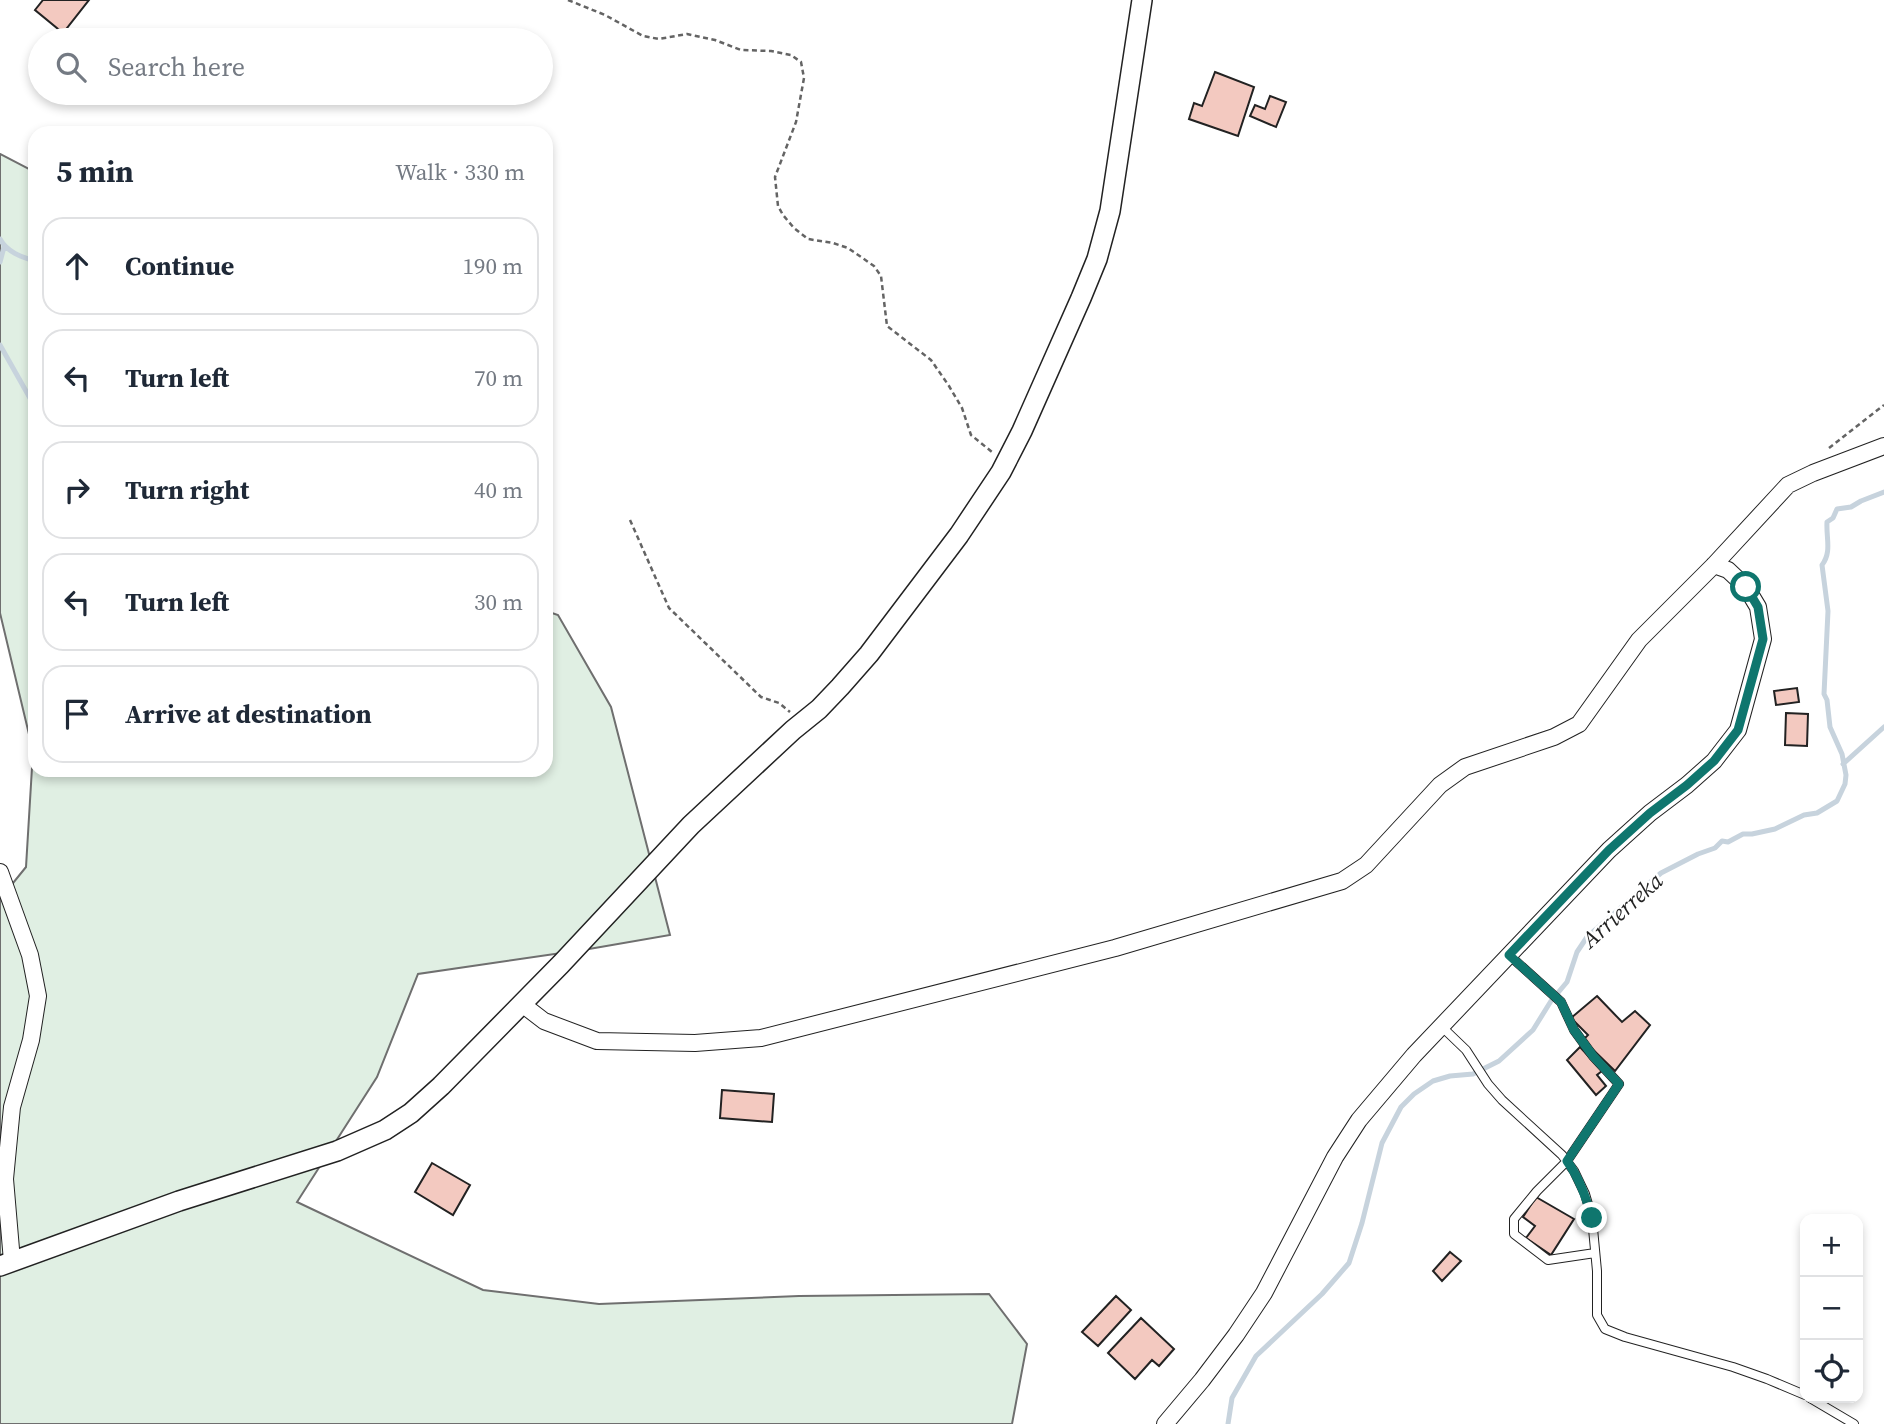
<!DOCTYPE html>
<html lang="en">
<head>
<meta charset="utf-8">
<style>
  :root { --surface:#fff; --page:#f2f2f3; --text:#1f2937; --muted:#747a83; --line:#e0e1e3 }
  body { margin:0; font-family:"Source Serif 4",serif; background:var(--page); color:var(--text) }
  .controls { position:absolute; right:21px; bottom:21px; display:grid; overflow:hidden; border-radius:14px; box-shadow:0 4px 10px #0003 }
  .controls button { width:63px; height:63px; display:grid; place-items:center; padding:0; border:0; border-bottom:2px solid var(--line); background:var(--surface); color:var(--text); font:35px sans-serif }
  .stop { position:absolute; width:21px; height:21px; margin:-16px; border:5px solid #0f766e; border-radius:50%; background:#fff }
  .stop.end { background:#0f766e; border-color:#fff; box-shadow:0 2px 7px #0008 }
  .list { margin:0; padding:0; list-style:none }
  h2 { display:flex; justify-content:space-between; align-items:center; height:91px; margin:0; padding:0 28px; font-size:30px }
  h2 small { font-size:23px; font-weight:400; color:var(--muted) }
  .list li { display:grid; grid-template-columns:46px 1fr auto; gap:21px; align-items:center; box-sizing:border-box; height:98px; margin:0 14px 14px; padding:0 14px; border:2px solid var(--line); border-radius:21px }
  .list b { display:block; font-size:26px; white-space:nowrap }
  .list em { font-size:23px; font-style:normal; color:var(--muted) }
  .icon { flex:none; width:38px; height:38px; fill:none; stroke:currentColor; stroke-width:2; stroke-linecap:round; stroke-linejoin:round }
  .map { position:relative; flex:none; width:1884px; height:1424px; overflow:hidden }
  .search { position:absolute; background:var(--surface); box-shadow:0 4px 10px #0003; left:28px; top:28px; width:525px; height:77px; display:flex; align-items:center; gap:18px; box-sizing:border-box; padding:0 24px; border-radius:38px; color:var(--muted); font-size:26px }
  .panel { position:absolute; background:var(--surface); box-shadow:0 4px 10px #0003; left:28px; top:126px; width:525px; height:651px; border-radius:21px }
  .map>svg:first-child { display:block }
</style>
</head>
<body>
<div class="map">
<svg width="1884" height="1424" viewBox="0 0 1884 1424">
  <rect width="100%" height="100%" fill="#fff"/>
  <path fill="#e0efe3" stroke="#6f6f6f" stroke-width="2" d="M0,154L35,172V770H546V611L558,615L611,707L670,935L589,949L418,974L377,1077L297,1202L483,1290L599,1304L799,1296L989,1294L1027,1344L1012,1424H0V899L26,867L33,751L0,613Z"/>
  <g fill="none" stroke-linecap="round" stroke-linejoin="round">
    <path stroke="#c7d3dd" stroke-width="5" d="M0,239C7,252 21,257 35,261
      M0,262L4,247
      M0,345L35,407
      M1843,764L1884,727
      M1228,1424L1232,1398L1256,1356L1322,1294L1349,1263L1362,1223L1382,1143L1401,1107L1414,1094L1433,1081L1450,1076L1473,1074L1499,1061L1533,1030L1551,1001L1567,982L1577,952L1587,937L1661,873L1698,854L1715,848L1722,841L1728,842L1743,834H1752L1775,829L1804,815L1817,813L1837,801L1845,784L1846,775L1842,754L1830,727L1827,700L1824,694L1828,611L1822,565C1832,552 1826,538 1827,522L1833,518L1837,509L1851,507L1861,501L1884,492"/>
  </g>
  <path fill="#f3c9c0" stroke="#222" stroke-width="2" d="M43,0H89L63,33L35,10Z
    M1215,72L1254,87L1238,136L1189,119L1194,103L1202,106Z
    M1270,96L1286,102L1276,127L1250,116L1255,105L1265,109Z
    M1797,688L1799,702L1776,705L1774,691Z
    M1786,713L1808,714L1807,746L1785,745Z
    M1597,996L1622,1022L1635,1011L1650,1025L1615,1071L1583,1040L1588,1035L1571,1018Z
    M1580,1047L1602,1071L1597,1075L1606,1086L1596,1095L1567,1060Z
    M722,1090L774,1094L772,1122L720,1118Z
    M432,1163L470,1185L453,1215L415,1192Z
    M1536,1197L1574,1219L1551,1255L1526,1238L1535,1226L1523,1217Z
    M1450,1252L1461,1261L1442,1281L1433,1271Z
    M1116,1296L1131,1310L1098,1346L1082,1332Z
    M1141,1318L1174,1349L1159,1366L1152,1360L1135,1379L1108,1353Z"/>
  <g fill="none" stroke-linecap="round" stroke-linejoin="round">
    <g stroke="#222" stroke-width="10">
      <path id="service" d="M1509,955L1561,1002L1574,1030L1593,1056L1619,1084L1567,1161L1537,1191L1514,1219V1234L1548,1260L1595,1253
        M1441,1026L1466,1050L1488,1084L1502,1100L1562,1155L1574,1171L1585,1194L1592,1218L1597,1271V1315L1605,1329L1625,1337L1733,1367L1767,1379L1805,1395
        M1810,1398L1854,1424"/>
    </g>
    <g stroke="#222" stroke-width="18">
      <path id="minor" d="M0,872L30,955L38,996L31,1040L12,1107L5,1179L12,1261
        M522,1004L544,1021L597,1041L695,1043L761,1038L1115,948L1342,881L1366,865L1440,785L1465,767L1554,737L1579,724L1639,640L1714,565L1788,485L1813,473L1884,446
        M1165,1424L1202,1380L1236,1335L1264,1293L1335,1157L1359,1120L1414,1055L1609,850L1650,813L1687,785L1714,761L1738,730L1763,639L1758,607L1746,587L1728,570L1714,565"/>
    </g>
    <g stroke="#222" stroke-width="22">
      <path id="tertiary" d="M0,1266L179,1201L337,1151L385,1130L411,1113L441,1086L561,964L691,825L793,730L819,709L840,687L869,654L959,535L1001,472L1022,431L1081,298L1097,259L1110,211L1142,0"/>
    </g>
    <path stroke="#646464" stroke-width="2.5" stroke-dasharray="5 3.5" stroke-linecap="butt" d="M568,0L605,15L643,36L659,39L687,34L715,40L741,50L771,51L791,55L801,62L804,78L796,122L775,177L778,206L783,215L794,228L808,239L833,243L848,248L874,266L881,276L887,326L931,360L949,386L962,408L971,435L992,452
      M1829,448L1884,405
      M630,520L669,608L761,697L779,703L790,712"/>
    <use href="#service" stroke="#fff" stroke-width="8"/>
    <use href="#minor" stroke="#fff" stroke-width="16"/>
    <use href="#tertiary" stroke="#fff" stroke-width="19"/>
  </g>
  <g fill="none" stroke-linecap="round" stroke-linejoin="round">
    <path stroke="#0f766e" stroke-width="9" d="M1592,1218C1586,1198 1580,1179 1567,1161L1619,1084L1593,1056L1574,1030L1561,1002L1509,955L1609,850L1650,813L1687,785L1714,761L1738,730L1763,639L1758,607L1746,587"/>
  </g>
  <g text-anchor="middle" dominant-baseline="central" stroke-width="5" stroke-linejoin="round" paint-order="stroke">
    <g font-size="23" font-style="italic" fill="#222" stroke="#fff">
      <text transform="translate(1622 910) rotate(-42)">Arrierreka</text>
    </g>
  </g>
</svg>
<div class="controls">
<button>+</button>
<button>−</button>
<button><svg class="icon" aria-label="locate" viewBox="0 0 24 24"><circle cx="12" cy="12" r="6"/><path d="M12 2v4M12 18v4M2 12h4M18 12h4"/></svg></button>
</div>
<div class="stop" style="left:1746px;top:587px"></div>
<div class="stop end" style="left:1592px;top:1218px"></div>
<div class="search"><svg class="icon" aria-label="search" viewBox="0 0 24 24"><circle cx="10" cy="10" r="6"/><path d="M15 15l6 6"/></svg>Search here</div>
<section class="panel">
<h2>5 min<small>Walk · 330 m</small></h2>
<ul class="list">
<li><svg class="icon" aria-label="ahead" viewBox="0 0 24 24"><path d="M12 20V5M6 11l6-6 6 6"/></svg><div><b>Continue</b></div><em>190 m</em></li>
<li><svg class="icon" aria-label="left" viewBox="0 0 24 24"><path d="M17 20v-9H6M10 6l-5 5 5 5"/></svg><div><b>Turn left</b></div><em>70 m</em></li>
<li><svg class="icon" aria-label="right" viewBox="0 0 24 24"><path d="M7 20v-9h11M14 6l5 5-5 5"/></svg><div><b>Turn right</b></div><em>40 m</em></li>
<li><svg class="icon" aria-label="left" viewBox="0 0 24 24"><path d="M17 20v-9H6M10 6l-5 5 5 5"/></svg><div><b>Turn left</b></div><em>30 m</em></li>
<li><svg class="icon" aria-label="arrive" viewBox="0 0 24 24"><path d="M6 21V4h12l-3 4 3 4H6"/></svg><div><b>Arrive at destination</b></div></li>
</ul>
</section>
</div>
</body>
</html>
